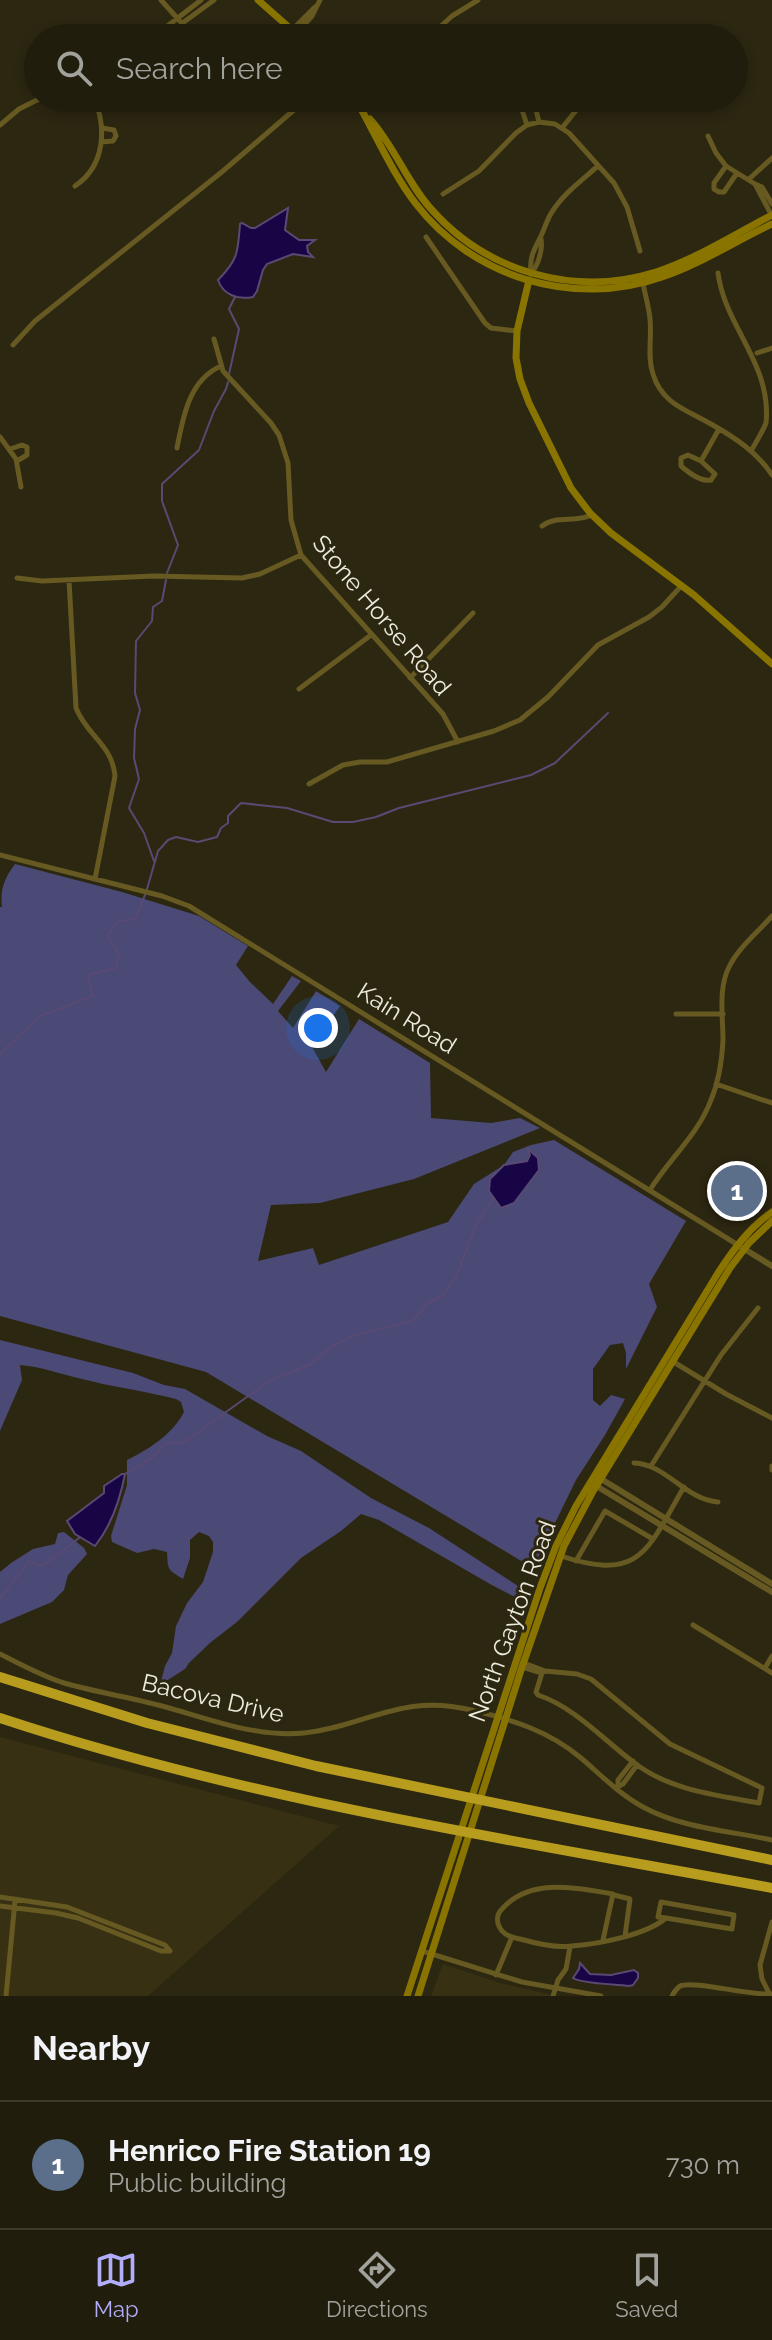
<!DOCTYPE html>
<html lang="en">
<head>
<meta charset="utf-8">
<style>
  :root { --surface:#211d0d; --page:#2d2a1b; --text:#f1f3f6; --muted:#a2a29d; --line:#3e3b2e; --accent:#b1adfa }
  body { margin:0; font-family:Raleway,sans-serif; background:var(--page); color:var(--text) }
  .you { position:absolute; left:318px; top:1028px; width:28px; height:28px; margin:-20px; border:6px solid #fff; border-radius:50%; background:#1a73e8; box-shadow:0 0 0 12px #1a73e833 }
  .badge { display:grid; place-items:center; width:52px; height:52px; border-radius:50%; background:var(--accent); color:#fff; font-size:26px; font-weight:700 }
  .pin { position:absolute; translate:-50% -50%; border:4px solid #fff; box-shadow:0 2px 8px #0006 }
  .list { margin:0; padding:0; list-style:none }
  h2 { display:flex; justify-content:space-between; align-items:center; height:104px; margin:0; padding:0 32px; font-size:34px }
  h2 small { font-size:26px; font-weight:400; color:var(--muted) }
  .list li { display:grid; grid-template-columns:52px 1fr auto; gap:24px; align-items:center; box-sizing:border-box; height:128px; padding:0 32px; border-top:2px solid var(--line) }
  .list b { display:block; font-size:30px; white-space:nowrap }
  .list p { margin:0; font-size:26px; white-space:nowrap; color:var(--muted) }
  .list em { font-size:26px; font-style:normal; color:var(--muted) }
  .icon { flex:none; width:44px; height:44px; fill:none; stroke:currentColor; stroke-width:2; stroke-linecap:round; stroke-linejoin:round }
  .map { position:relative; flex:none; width:772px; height:1996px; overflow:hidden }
  .search { position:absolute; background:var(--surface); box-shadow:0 4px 12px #0003; left:24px; right:24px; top:24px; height:88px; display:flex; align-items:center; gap:20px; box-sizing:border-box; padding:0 28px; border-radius:44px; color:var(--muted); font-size:30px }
  .sheet { height:232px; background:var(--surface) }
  nav { display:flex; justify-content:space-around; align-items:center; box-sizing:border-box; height:112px; border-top:2px solid var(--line); background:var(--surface); font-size:22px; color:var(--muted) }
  nav a { display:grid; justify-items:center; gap:4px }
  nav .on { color:var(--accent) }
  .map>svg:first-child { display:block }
</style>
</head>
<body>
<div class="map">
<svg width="772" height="1996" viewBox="0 0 772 1996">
  <rect width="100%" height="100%" fill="#2c2711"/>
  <path fill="#373012" d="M0,1737L339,1826L148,1996H0Z
    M443,1964L500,1983L556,1996H431Z"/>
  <path fill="#4b4975" d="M15,864L122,892L199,916L248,946L236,965L250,982L273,1004L292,976L301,981L278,1011L293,1028L316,991L340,1006L312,1047L326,1072L359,1019L430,1063L431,1118L491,1123L520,1118L540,1128L414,1179L320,1203L271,1205L258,1261L313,1248L319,1265L448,1222L474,1184L504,1165L513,1152L531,1145L554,1140L686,1221L649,1284L657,1307L626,1369V1353L623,1343L610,1345L593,1369V1400L600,1406L611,1395L625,1399L605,1435L576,1480L533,1568L206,1372L0,1316V907H2C0,889 4,879 15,864Z
    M0,1340L133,1373L164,1385L185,1389L267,1436L301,1451L371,1498L429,1528L518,1586L523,1590L520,1597L513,1596L490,1584L379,1520L361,1514L341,1531L301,1558L237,1622L211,1642L189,1663L185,1669L160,1685L165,1666L172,1653L176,1626L187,1603L203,1582L213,1552V1542L209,1536L199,1532L190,1540V1558L183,1579C167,1569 168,1570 167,1552L154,1549L137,1553L112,1542L111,1536L127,1485V1460C149,1449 172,1435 184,1412L181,1402L176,1399C145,1391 113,1387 82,1379C60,1374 43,1367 20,1365L22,1380L0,1431Z
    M64,1532L84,1548L87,1554L68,1575L64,1590L52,1602L0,1624V1572L11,1563L33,1549L55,1544L58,1533Z"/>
  <path fill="#180546" stroke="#584a73" stroke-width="2" d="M288,208L285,230L299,240H315L307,246L308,252L313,257L293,254L267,264L263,270L257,291L253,297C238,300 223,295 218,280C238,260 238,252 240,224L242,223L251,228H255Z
    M527,1148L538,1158L539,1170L514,1203L501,1208L489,1191L490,1179L504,1165L527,1161L530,1155Z
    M122,1474H125C120,1500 111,1526 95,1546L75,1534L67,1521L104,1493V1486Z
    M580,1963L590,1974L611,1975L634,1970L638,1973V1978L633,1985L629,1986C615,1984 582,1984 573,1978L579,1969Z"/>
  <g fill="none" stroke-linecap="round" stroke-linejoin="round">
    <path stroke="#584a73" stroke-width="2" d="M229,374L239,329L229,309L235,297
      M167,573L178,545L162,501V484L199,450L214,411L226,389L228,382
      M154,861L144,833L129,808L139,779L134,758L135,729L140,710L135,693L136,641L152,621L153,607L162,601L166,580
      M147,889L158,851L168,840L176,837L198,842L217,837L221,828L228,823V816L241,803L287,808L333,822H353L376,817L399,808L531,775L555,763L608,713
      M0,1054L40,1016L93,996L88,975L116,968L119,955L108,935L119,921L135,919L145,895
      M125,1474L152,1458L166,1443H183L269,1381L311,1364L329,1348L355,1335L412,1321L429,1302L442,1296L456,1277L476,1225L493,1199
      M0,1598C10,1585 21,1574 29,1561L43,1566L79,1538"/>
    <path stroke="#665921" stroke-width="5" d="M161,0L195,38
      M292,30L315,7
      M57,31L64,38
      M296,34L312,16L320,0
      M152,38L201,0
      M162,38L214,0
      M428,38L452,16L478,0
      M518,98L527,125
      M533,98L539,122
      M598,98L607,105L612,104L615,98
      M306,103L317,98
      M363,112L379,98
      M0,125L19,109L41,98
      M562,128L586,98
      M708,136L716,153L726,166L755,184
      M101,142L113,141L116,136L114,130L102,128
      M726,166L714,183V189L719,192H724L737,173
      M749,179L772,158
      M75,186C105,166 107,128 94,98
      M443,194L479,171L516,133L527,125L539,122L555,124L569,133L614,183L627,207L640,251
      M772,216L755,184L762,187L772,204
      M426,237L485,323L491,328L517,331
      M531,272C529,257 535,248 541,236C545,228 547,219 552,212C563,194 582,180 598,166
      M718,273C725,327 772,364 766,423C762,433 756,442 751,451
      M531,274C538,265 543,250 541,239
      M643,283C645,295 649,307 650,319C652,338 647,357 653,374C662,404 687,410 711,424C734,437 757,452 772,475
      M214,339L223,371L271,423L279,435L288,463L291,520L301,555L443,714L458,742
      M13,345L35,321L223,171L308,98
      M757,353L772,348
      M0,437L16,459L21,487
      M177,448C183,417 189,380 221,366
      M10,449L22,445L27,447V455L17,461
      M701,461L715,474L711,480C701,482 689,473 681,466V458L688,455L701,461L719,429
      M542,526C556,515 575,523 592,515
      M17,578L42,581L154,576L242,578L260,574L301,555
      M69,580L76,708C87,736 112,744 115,776L95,879
      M410,678L473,613
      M299,689L371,635
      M309,784L343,765L360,762H387L494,731L520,720L548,697L598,645L649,617L662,607L682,585
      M0,855L162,896L189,906L738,1245
      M676,1014H723
      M716,1084L772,1103
      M650,1190C669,1159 698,1135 711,1100C719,1081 722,1060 723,1040C723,1016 718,989 729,967C738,948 758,932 772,916
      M672,1361L726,1394L772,1418
      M634,1463C666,1464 686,1500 718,1502
      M651,1466L721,1355L758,1308
      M772,1466V1470
      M561,1556C642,1583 648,1548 684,1487
      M576,1561L605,1511L653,1539
      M693,1625L772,1673
      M0,1654C20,1664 40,1675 61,1682C94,1692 129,1697 162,1706C207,1718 256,1738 304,1733C367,1726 401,1693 471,1710C511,1719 549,1731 581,1758C601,1775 619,1794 643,1807C681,1828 730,1831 772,1840
      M524,1663L545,1671
      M522,1667L542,1673
      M765,1668L772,1656
      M545,1671L577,1674L591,1679L670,1744L762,1788L759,1803C718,1795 675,1791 640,1767C607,1744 577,1708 538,1695L536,1692L542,1673Z
      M618,1785V1780L633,1761
      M615,1788L623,1784L637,1765
      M614,1895L630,1899L625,1936
      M0,1897L67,1907L165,1945L170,1951
      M0,1906L56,1913L78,1918L161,1951H169
      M603,1940L613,1894C577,1888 530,1877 502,1909C496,1915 496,1923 502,1931C507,1937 516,1938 524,1940C538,1944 557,1948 572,1946C599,1944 646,1935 666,1918L732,1929L734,1915L661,1902L658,1917L666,1918
      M422,1951L522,1982L601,1996
      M496,1975L512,1937
      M770,1995L762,1979L760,1965L772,1922
      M6,1996L15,1901
      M553,1996L558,1980L566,1969L570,1947
      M672,1996C674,1992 676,1989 680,1986C694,1980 750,1996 772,1994"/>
    <path stroke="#665921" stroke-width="6" d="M741,1247L772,1266
      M598,1477L772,1584
      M593,1484L772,1592"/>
    <path stroke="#897400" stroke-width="7" d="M258,0L301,38
      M355,98C375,133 391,171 416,204C473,278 574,308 662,277C701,264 735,241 772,224
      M370,119C395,147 407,183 432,210C488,273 576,297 656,272C696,259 735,234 772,215
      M529,280L517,331L516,358L520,379L529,403L571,488L590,513L611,533L694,595L772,664
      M407,1996L540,1588L556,1546L576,1506L718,1273C733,1250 749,1228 772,1212
      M418,1996L522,1667L564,1546L592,1493L730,1268L749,1243L772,1221"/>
    <path stroke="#b79c1e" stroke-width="10" d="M0,1677L147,1723L316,1766L772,1860
      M0,1718C251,1801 513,1840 772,1888"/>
  </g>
  <g text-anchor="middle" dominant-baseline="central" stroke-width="6" stroke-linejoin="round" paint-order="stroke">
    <g font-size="24" fill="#eeeadd" stroke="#2c2711">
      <text transform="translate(382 615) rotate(50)">Stone Horse Road</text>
      <text transform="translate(407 1018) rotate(32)">Kain Road</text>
      <text transform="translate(512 1621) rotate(-70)">North Gayton Road</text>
      <text transform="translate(213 1698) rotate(13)">Bacova Drive</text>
    </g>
  </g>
</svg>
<div class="you"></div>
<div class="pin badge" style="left:737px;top:1191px;background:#5c6f8a">1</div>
<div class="search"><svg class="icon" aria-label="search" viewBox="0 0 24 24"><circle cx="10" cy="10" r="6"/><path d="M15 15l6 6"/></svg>Search here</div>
</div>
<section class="sheet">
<h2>Nearby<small></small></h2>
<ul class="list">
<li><span class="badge" style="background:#5c6f8a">1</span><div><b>Henrico Fire Station 19</b><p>Public building</p></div><em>730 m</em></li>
</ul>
</section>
<nav>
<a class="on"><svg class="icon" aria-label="map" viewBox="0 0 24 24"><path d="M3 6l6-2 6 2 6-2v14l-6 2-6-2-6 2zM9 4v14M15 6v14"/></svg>Map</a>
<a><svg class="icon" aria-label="directions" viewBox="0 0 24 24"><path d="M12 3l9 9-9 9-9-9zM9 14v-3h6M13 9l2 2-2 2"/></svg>Directions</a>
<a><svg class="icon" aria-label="saved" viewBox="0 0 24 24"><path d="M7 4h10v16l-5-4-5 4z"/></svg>Saved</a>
</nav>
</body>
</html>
